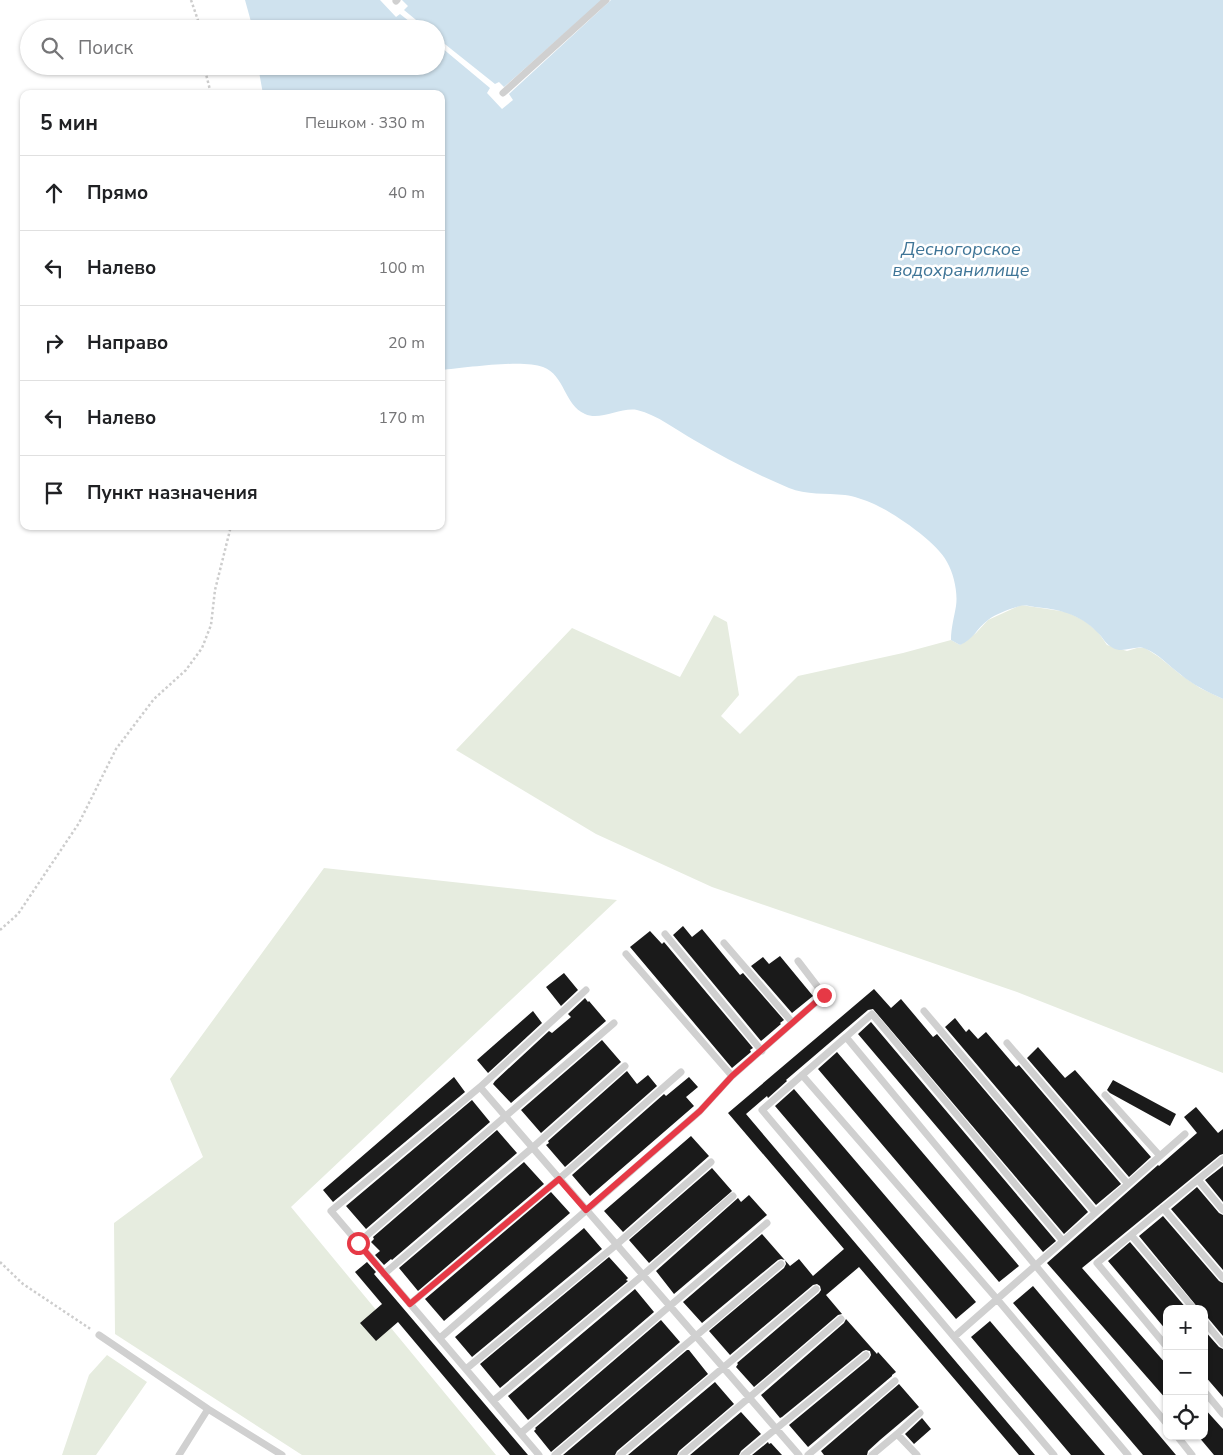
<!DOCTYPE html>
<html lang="ru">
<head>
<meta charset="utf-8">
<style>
  :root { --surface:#fff; --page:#f2f2f2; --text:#202124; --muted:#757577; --line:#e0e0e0 }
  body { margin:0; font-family:"Nunito Sans",sans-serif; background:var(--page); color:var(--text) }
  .controls { position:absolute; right:15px; bottom:15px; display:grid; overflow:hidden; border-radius:10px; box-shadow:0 1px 4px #0004 }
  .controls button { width:45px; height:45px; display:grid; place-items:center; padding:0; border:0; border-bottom:1px solid var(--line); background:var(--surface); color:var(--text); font:25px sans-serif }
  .stop { position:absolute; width:15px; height:15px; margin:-11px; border:4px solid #e63946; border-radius:50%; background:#fff }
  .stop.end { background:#e63946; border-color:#fff; box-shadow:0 1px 5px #0008 }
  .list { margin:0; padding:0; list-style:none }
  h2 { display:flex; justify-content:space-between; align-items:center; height:65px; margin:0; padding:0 20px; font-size:21px }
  h2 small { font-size:16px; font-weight:400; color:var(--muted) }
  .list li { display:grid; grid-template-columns:32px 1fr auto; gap:15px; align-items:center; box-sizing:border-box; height:75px; padding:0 20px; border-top:1px solid var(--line) }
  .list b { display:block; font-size:19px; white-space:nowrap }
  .list em { font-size:16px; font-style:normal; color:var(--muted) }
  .icon { flex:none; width:28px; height:28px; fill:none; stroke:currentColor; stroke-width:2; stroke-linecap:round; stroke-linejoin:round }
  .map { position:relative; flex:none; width:1223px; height:1455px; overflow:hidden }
  .search { position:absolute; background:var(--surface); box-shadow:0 1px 4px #0004; left:20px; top:20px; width:425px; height:55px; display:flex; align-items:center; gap:12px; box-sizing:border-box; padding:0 18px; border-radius:28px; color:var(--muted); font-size:19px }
  .panel { position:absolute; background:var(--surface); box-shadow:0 1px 4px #0004; left:20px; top:90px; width:425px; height:440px; border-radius:10px }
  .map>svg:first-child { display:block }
</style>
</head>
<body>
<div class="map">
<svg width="1223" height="1455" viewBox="0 0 1223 1455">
  <rect width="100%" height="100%" fill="#fff"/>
  <path fill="#e6ecdf" d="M1021,605L1067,612L1085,621L1098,632L1107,645L1127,651L1137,648H1145L1159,657L1181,675L1200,688L1223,699V1073L1017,992L712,887L596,834L456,750L572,628L680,677L714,615L727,622L739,695L721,716L740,734L798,676L903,653L951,640L960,645L976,633L988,620Z
    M324,868L617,900L291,1207L496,1455H302L115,1334L114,1223L203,1157L170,1079Z
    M107,1355L147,1382L96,1455H62L89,1375Z"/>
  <path fill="#cfe2ee" d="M245,0H1223V699C1208,692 1193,685 1180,674C1169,666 1159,654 1146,649C1135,644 1124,654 1113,648C1105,644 1103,637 1097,632C1080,614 1058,609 1035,607C1030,606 1024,605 1020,606C1010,609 996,614 988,620C977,628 973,640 960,645L951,640C951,628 954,618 956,606C958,593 954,574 947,562C937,542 894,513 874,504C865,500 854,496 845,495C826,493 806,495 789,488C756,474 724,458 694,440C676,430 658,415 637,410C621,407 600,421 585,414C564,405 565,375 543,367C522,359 466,368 441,370V94H263L258,66H436V29H253Z"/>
  <path fill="#fff" d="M380,0H402L408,6L404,10L427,29H419L400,14L396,17Z
    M602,0H611L509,94L513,100L502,109L487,93L490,88L436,43V37L495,84L499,82L504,87Z"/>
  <path fill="#1a1a1a" d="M683,926L692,937L702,929L740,975L743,973L784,1020L780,1023L781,1024L761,1041L673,935Z
    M650,931L662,944L664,942L753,1048L750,1050L751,1052L732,1068L630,947Z
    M780,956L813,996L792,1013L751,966L763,957L769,964Z
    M564,973L578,990L561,1006L546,987Z
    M874,989L891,1008L901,999L933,1037L937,1034L1088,1212L1064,1234L873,1009L868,1010L786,1080L787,1081L768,1098L767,1096L746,1114L1035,1455H1019L859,1267L826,1295L842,1314L838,1315L754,1387L736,1367L738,1364L737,1363L819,1293L821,1290L820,1286L817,1284L813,1285L730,1355L709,1331L784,1268L786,1264L785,1260L781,1259L778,1260L702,1323L683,1302L762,1234L790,1266L799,1259L813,1276L844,1249L728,1113Z
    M585,998L588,1002L589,1001L606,1021L511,1103L493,1084L495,1081L549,1031L552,1033L571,1017L568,1014Z
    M533,1011L542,1023L488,1073L477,1060Z
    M955,1018L966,1032L969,1029L978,1039L986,1032L1016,1067L1019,1065L1121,1184L1096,1205L945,1027Z
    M871,1022L1056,1241L1043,1252L858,1034Z
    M602,1040L621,1062L541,1133L521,1110Z
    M1038,1047L1065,1078L1075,1070L1151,1157L1129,1177L1027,1058Z
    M837,1052L1019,1266L999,1282L818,1069Z
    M627,1071L637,1084L648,1075L657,1086L565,1167L546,1145L549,1143L548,1141Z
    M454,1077L465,1092L333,1202L323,1190Z
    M689,1077L698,1087L686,1097L694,1106L590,1196L572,1175L664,1094L666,1096Z
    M1113,1080L1176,1114L1170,1126L1110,1093L1107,1090Z
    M794,1089L976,1302L956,1319L775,1106Z
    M472,1100L490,1122L366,1229L346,1206Z
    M1196,1107L1218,1133L1223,1129V1154L1220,1155L1082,1268L1167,1365V1400L1047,1263L1158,1165L1159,1166L1197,1133L1184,1117Z
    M497,1130L517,1153L392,1260L391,1259L384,1265L375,1255L380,1251L371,1242L374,1239L373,1237Z
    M691,1136L709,1156L623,1232L604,1211Z
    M524,1162L544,1184L418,1291L399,1268Z
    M1223,1166V1202L1205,1180Z
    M712,1168L732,1191L649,1263L629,1240Z
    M1197,1187L1219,1213L1223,1215V1270L1171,1209Z
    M551,1192L570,1213L444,1321L425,1299Z
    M749,1195L767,1215L674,1294L656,1271L738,1198L741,1202Z
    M1163,1216L1219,1281L1223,1283V1336L1208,1318L1204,1316V1309H1199L1139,1236Z
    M584,1228L602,1249L472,1357L455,1337Z
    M1130,1242L1187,1309H1167V1331L1108,1261Z
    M609,1257L628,1278L626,1280L628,1281L500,1388L480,1364Z
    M367,1262L376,1272L374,1274L528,1455H510L398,1322L376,1341L360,1323L382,1304L355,1272Z
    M1033,1286L1176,1455H1143L1013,1303Z
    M635,1289L654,1312L528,1420L508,1396Z
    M846,1319L877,1354L878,1352L896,1372L892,1375V1376L808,1447L789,1425L869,1359L871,1355L870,1351L866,1350L863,1351L782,1417L780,1418L761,1395L844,1323Z
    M661,1320L680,1342L551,1452L534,1431L536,1429L535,1428Z
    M990,1321L1105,1455H1071L971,1337Z
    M1204,1330L1219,1347L1223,1349V1397L1204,1375Z
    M687,1350H689L708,1374L617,1451L615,1455H563Z
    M715,1382L734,1404L679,1451L677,1455H628Z
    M899,1384L919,1407L880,1440L868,1451L867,1455H824L821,1451Z
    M1204,1408L1223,1429V1455H1214L1198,1436H1204Z
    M741,1412L761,1434L741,1451L739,1455H690Z
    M922,1418L931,1429L914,1444L905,1434Z
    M768,1442L769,1444L771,1443L782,1455H752Z"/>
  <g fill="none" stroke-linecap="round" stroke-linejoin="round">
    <path stroke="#cdcdcd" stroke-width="2.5" stroke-dasharray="2.5 2.5" stroke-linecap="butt" d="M191,0L201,29
      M204,66L211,94
      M0,930L18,914L79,823L116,749L154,699L186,670L202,648L211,625L215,590L231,526
      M0,1262L23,1284L92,1330"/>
    <path stroke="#d0d0d0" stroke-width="7" d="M396,1L397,0
      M503,93L606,0
      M665,934L762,1051
      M724,943L792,1022
      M626,954L732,1076
      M924,1011L1095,1212
      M846,1037L872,1014L1063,1241
      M1007,1043L1128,1184
      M802,1075L997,1299L1128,1455
      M480,1087L799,1455
      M1160,1156L1185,1134
      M1198,1180L1223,1210
      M1163,1208L1223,1278
      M1131,1235L1194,1309
      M358,1243L614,1023
      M384,1274L532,1148L625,1066
      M410,1304L559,1179L681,1072
      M1204,1321L1223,1344
      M99,1335L208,1409L282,1455
      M954,1337L1160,1156L1105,1095
      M440,1338L700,1111L732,1076L824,995L798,961
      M1167,1347L1097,1263L1223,1159
      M466,1369L616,1245L711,1162
      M1204,1391L1223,1414
      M493,1401L643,1275L733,1196
      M521,1433L767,1223
      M897,1434L920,1413
      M1177,1436L1192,1455
      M179,1455L208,1409
      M539,1455L331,1211L480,1087L586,990
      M555,1455L781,1264
      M620,1455L816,1289
      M682,1455L841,1319
      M744,1455L866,1355
      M808,1455L895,1381
      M872,1455L897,1434L917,1455
      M1054,1455L762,1110L846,1037L1167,1424"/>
  </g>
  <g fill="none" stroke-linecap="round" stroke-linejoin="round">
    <path stroke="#e63946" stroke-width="6" d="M358,1243L410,1304L559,1179L586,1210L700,1111L732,1076L824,995"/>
  </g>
  <g text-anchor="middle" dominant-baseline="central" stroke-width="5" stroke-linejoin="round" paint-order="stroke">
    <g font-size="18" font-style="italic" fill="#3f7597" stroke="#fff">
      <text x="961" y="249">Десногорское<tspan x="961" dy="21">водохранилище</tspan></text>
    </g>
  </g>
</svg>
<div class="controls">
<button>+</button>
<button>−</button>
<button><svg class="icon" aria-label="locate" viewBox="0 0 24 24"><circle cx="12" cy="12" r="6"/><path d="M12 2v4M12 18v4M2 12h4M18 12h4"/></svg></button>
</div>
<div class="stop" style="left:358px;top:1243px"></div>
<div class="stop end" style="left:824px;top:995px"></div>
<div class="search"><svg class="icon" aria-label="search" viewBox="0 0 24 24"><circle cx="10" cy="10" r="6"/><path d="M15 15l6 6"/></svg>Поиск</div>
<section class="panel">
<h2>5 мин<small>Пешком · 330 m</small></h2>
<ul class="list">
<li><svg class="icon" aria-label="ahead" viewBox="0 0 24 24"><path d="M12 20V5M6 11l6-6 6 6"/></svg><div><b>Прямо</b></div><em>40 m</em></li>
<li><svg class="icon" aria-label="left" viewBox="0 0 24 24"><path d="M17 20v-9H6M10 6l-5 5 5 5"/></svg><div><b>Налево</b></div><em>100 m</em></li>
<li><svg class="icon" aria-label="right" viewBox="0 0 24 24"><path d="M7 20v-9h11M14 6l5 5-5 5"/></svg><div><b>Направо</b></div><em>20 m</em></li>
<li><svg class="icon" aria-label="left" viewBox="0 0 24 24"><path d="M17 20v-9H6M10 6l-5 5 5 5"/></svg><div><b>Налево</b></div><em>170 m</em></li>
<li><svg class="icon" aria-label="arrive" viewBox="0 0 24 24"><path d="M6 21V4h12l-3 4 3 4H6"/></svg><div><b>Пункт назначения</b></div></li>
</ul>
</section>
</div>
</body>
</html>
